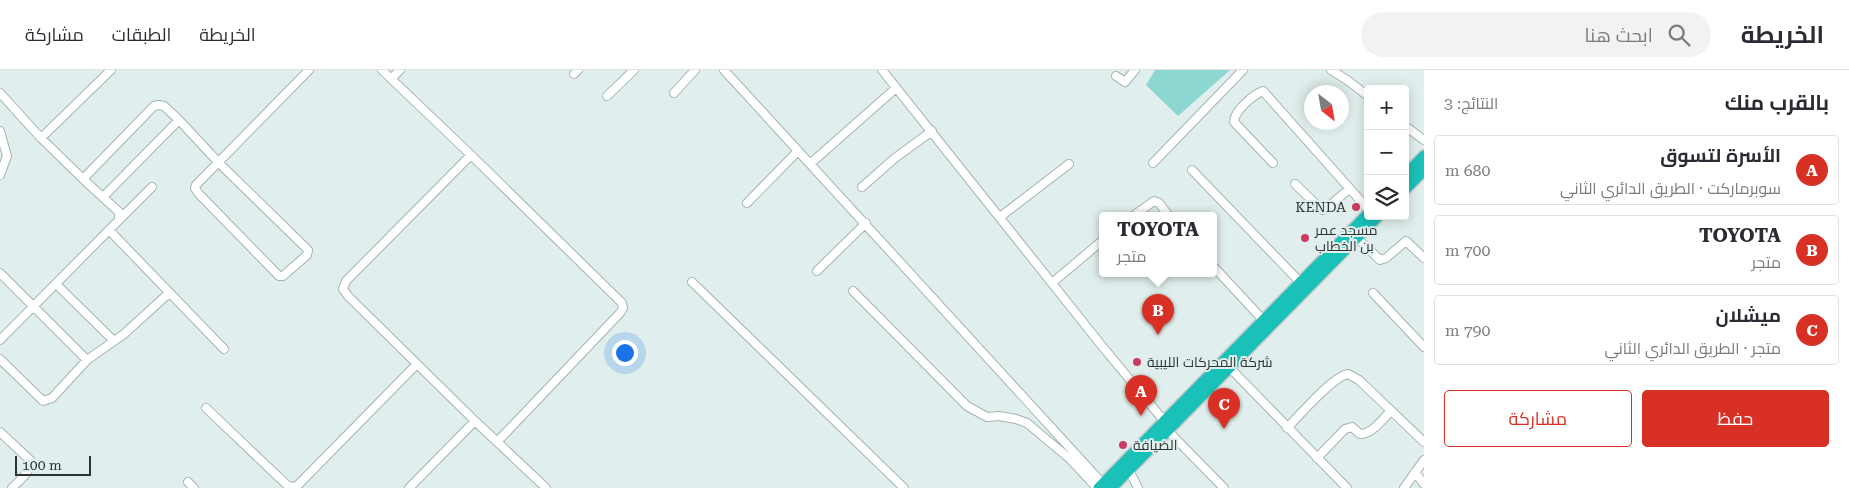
<!DOCTYPE html>
<html lang="ar">
<head>
<meta charset="utf-8">
<style>
  :root { --surface:#fff; --page:#f2f2f3; --text:#2b2b33; --muted:#7c7c81; --line:#e1e1e2; --accent:#d93025 }
  body { margin:0; font-family:"Roboto Serif",Cairo,serif; background:var(--page); color:var(--text); direction:rtl }
  .controls { position:absolute; right:15px; top:15px; display:grid; overflow:hidden; border-radius:5px; box-shadow:0 2px 12px #0003 }
  .controls button { width:45px; height:45px; display:grid; place-items:center; padding:0; border:0; border-bottom:1px solid var(--line); background:var(--surface); color:var(--text); font:25px sans-serif }
  .compass { position:absolute; left:1304px; top:15px; width:45px; height:45px; border-radius:50%; background:var(--surface); box-shadow:0 2px 12px #0003; rotate:149deg }
  .scale { position:absolute; left:15px; bottom:12px; width:76px; box-sizing:border-box; padding-left:5px; border:2px solid #2e3433; border-top:0; font-size:14px; line-height:18px; white-space:nowrap; color:#2e3433; -webkit-text-stroke:4px #e0efed; paint-order:stroke }
  .you { position:absolute; left:624px; top:282px; width:18px; height:18px; margin:-12px; border:4px solid #fff; border-radius:50%; background:#1a73e8; box-shadow:0 0 0 8px #1a73e833 }
  .badge { display:grid; place-items:center; width:32px; height:32px; border-radius:50%; background:var(--accent); color:#fff; font-size:16px; font-weight:700 }
  .pin { position:absolute; translate:-50% -41px; filter:drop-shadow(0 1px 2px #0008) }
  .pin::after { content:''; position:absolute; top:26px; width:18px; height:15px; background:inherit; clip-path:polygon(0 0,100% 0,50% 100%) }
  .popup { position:absolute; left:1099px; top:142px; width:118px; height:65px; box-sizing:border-box; display:grid; place-content:center; border-radius:5px; background:var(--surface); filter:drop-shadow(0 1px 4px #0005); font-size:16px; white-space:nowrap; color:var(--muted) }
  .popup b { font-size:19px; color:var(--text) }
  .popup::after { content:''; position:absolute; left:50%; top:100%; margin-left:-10px; border:10px solid transparent; border-top-color:var(--surface) }
  .list { margin:0; padding:0; list-style:none }
  h2 { display:flex; justify-content:space-between; align-items:center; height:65px; margin:0; padding:0 20px; font-size:21px }
  h2 small { font-size:16px; font-weight:400; color:var(--muted) }
  .list li { display:grid; grid-template-columns:32px 1fr auto; gap:15px; align-items:center; box-sizing:border-box; height:70px; margin:0 10px 10px; padding:0 10px; border:1px solid var(--line); border-radius:5px }
  .list b { display:block; font-size:19px; white-space:nowrap }
  .list p { margin:0; font-size:16px; white-space:nowrap; color:var(--muted) }
  .list em { font-size:16px; font-style:normal; color:var(--muted) }
  .actions { display:flex; gap:10px; padding:15px 20px }
  .actions a { flex:1; padding:11px 0; border:1px solid var(--accent); border-radius:5px; text-align:center; font-size:18px; color:var(--accent) }
  .actions .main { background:var(--accent); color:#fff }
  .icon { flex:none; width:28px; height:28px; fill:none; stroke:currentColor; stroke-width:2; stroke-linecap:round; stroke-linejoin:round }
  .map { position:relative; flex:none; width:1424px; height:418px; overflow:hidden; direction:ltr }
  header { display:flex; align-items:center; gap:30px; box-sizing:border-box; height:70px; padding:0 25px; background:var(--surface); border-bottom:1px solid var(--line) }
  header strong { font-size:24px }
  nav { display:flex; gap:28px; margin-inline-start:auto; font-size:18px }
  .search { width:350px; height:45px; background:var(--page); display:flex; align-items:center; gap:12px; box-sizing:border-box; padding:0 18px; border-radius:28px; color:var(--muted); font-size:19px }
  main { display:flex }
  aside { flex:1; background:var(--surface) }
  .map>svg:first-child { display:block }
</style>
</head>
<body>
<header>
<strong>الخريطة</strong>
<div class="search"><svg class="icon" aria-label="search" viewBox="0 0 24 24"><circle cx="10" cy="10" r="6"/><path d="M15 15l6 6"/></svg>ابحث هنا</div>
<nav><a>الخريطة</a><a>الطبقات</a><a>مشاركة</a></nav>
</header>
<main>
<aside>
<h2>بالقرب منك<small>النتائج: 3</small></h2>
<ul class="list">
<li><span class="badge">A</span><div><b>الأسرة لتسوق</b><p>سوبرماركت · الطريق الدائري الثاني</p></div><em>680 m</em></li>
<li><span class="badge">B</span><div><b>TOYOTA</b><p>متجر</p></div><em>700 m</em></li>
<li><span class="badge">C</span><div><b>ميشلان</b><p>متجر · الطريق الدائري الثاني</p></div><em>790 m</em></li>
</ul>
<div class="actions"><a class="main">حفظ</a><a>مشاركة</a></div>
</aside>
<div class="map">
<svg width="1424" height="418" viewBox="0 0 1424 418">
  <rect width="100%" height="100%" fill="#e0efed"/>
  <path fill="#8cd7d1" d="M1155,0H1230L1178,46L1146,15Z"/>
  <g fill="none" stroke-linecap="round" stroke-linejoin="round">
    <g stroke="#a4b3b1" stroke-width="10">
      <path id="minor" d="M382,0L471,85L622,233L623,238L620,243L497,372
        M724,0L1103,414
        M882,0L1102,276L1165,352
        M1331,0L1347,10L1368,26
        M574,4L578,0
        M1116,6L1125,12L1135,0
        M391,9L400,0
        M0,23L41,68
        M674,23L695,0
        M607,26L634,0
        M1405,56L1424,70
        M0,61L7,86L0,105
        M471,85L346,211L343,219L348,226L475,351
        M1153,93L1243,0
        M1273,93L1234,52C1234,41 1253,25 1263,21L1368,139
        M810,94L896,18
        M1192,100L1300,212
        M83,109L41,68L111,0
        M1295,114L1322,140L1327,138L1349,119
        M862,117L895,88L932,61
        M103,127L179,50
        M747,133L798,81
        M1133,146L1154,131L1159,133L1169,146
        M1000,147L1069,94
        M119,150L152,117
        M109,160L224,279
        M1357,168L1380,190L1386,188L1406,171L1424,188
        M1213,196L1264,251
        M817,201L866,153
        M0,203L87,290L124,264L169,223
        M692,212L904,418
        M1052,213L1103,170
        M56,214L114,271
        M853,221L967,336L987,347L999,346L1016,349L1027,353L1070,389L1097,418
        M1373,223L1424,277
        M0,270L119,150V142L83,109L154,36L159,35L164,36L179,50L219,93L308,180L307,185L283,206H279L199,124L195,118L196,115L309,0
        M0,289L43,331L52,328L87,290
        M1230,298L1347,418
        M206,338L288,416L296,417L417,294
        M1287,358C1299,346 1333,306 1348,304L1359,310L1424,372
        M1168,361L1224,418
        M0,362L30,390C32,401 19,411 12,418
        M1317,388L1345,359L1352,357L1360,364C1373,364 1382,349 1391,341
        M1129,400L1138,418
        M1415,402L1424,414
        M188,412L194,418
        M409,418L475,351L546,418
        M1404,418L1424,390"/>
    </g>
    <g stroke="#c9caca" stroke-width="14">
      <path id="highway" d="M1405,106L1424,86
        M1405,119L1424,100
        M1099,418L1368,144
        M1111,418L1378,146"/>
    </g>
    <use href="#minor" stroke="#fff" stroke-width="8"/>
    <use href="#highway" stroke="#1ac1b8" stroke-width="11"/>
  </g>
  <g fill="#cb3c63" stroke="#e0efed" stroke-width="2">
    <circle cx="1356" cy="137" r="5"/>
    <circle cx="1305" cy="168" r="5"/>
    <circle cx="1137" cy="292" r="5"/>
    <circle cx="1123" cy="375" r="5"/>
  </g>
  <g text-anchor="middle" dominant-baseline="central" stroke-width="4" stroke-linejoin="round" paint-order="stroke">
    <g font-size="14" fill="#2e3433" stroke="#e0efed" text-anchor="start">
      <text x="1346" y="137" text-anchor="end">KENDA</text>
      <text x="1315" y="160">مسجد عمر<tspan x="1315" dy="16">بن الخطاب</tspan></text>
      <text x="1147" y="292">شركة المحركات الليبية</text>
      <text x="1133" y="375">الضيافة</text>
    </g>
  </g>
</svg>
<div class="controls">
<button>+</button>
<button>−</button>
<button><svg class="icon" aria-label="layers" viewBox="0 0 24 24"><path d="M12 4l9 5-9 5-9-5zM3 14l9 5 9-5"/></svg></button>
</div>
<svg class="compass" viewBox="-18 -18 36 36"><path d="M0-13l5 13h-10z" fill="#e53935"/><path d="M0 13l5-13h-10z" fill="#7c7c81"/></svg>
<div class="scale">100 m</div>
<div class="you"></div>
<div class="pin badge" style="left:1141px;top:346px">A</div>
<div class="pin badge" style="left:1158px;top:265px">B</div>
<div class="popup"><b>TOYOTA</b>متجر</div>
<div class="pin badge" style="left:1224px;top:359px">C</div>
</div>
</main>
</body>
</html>
